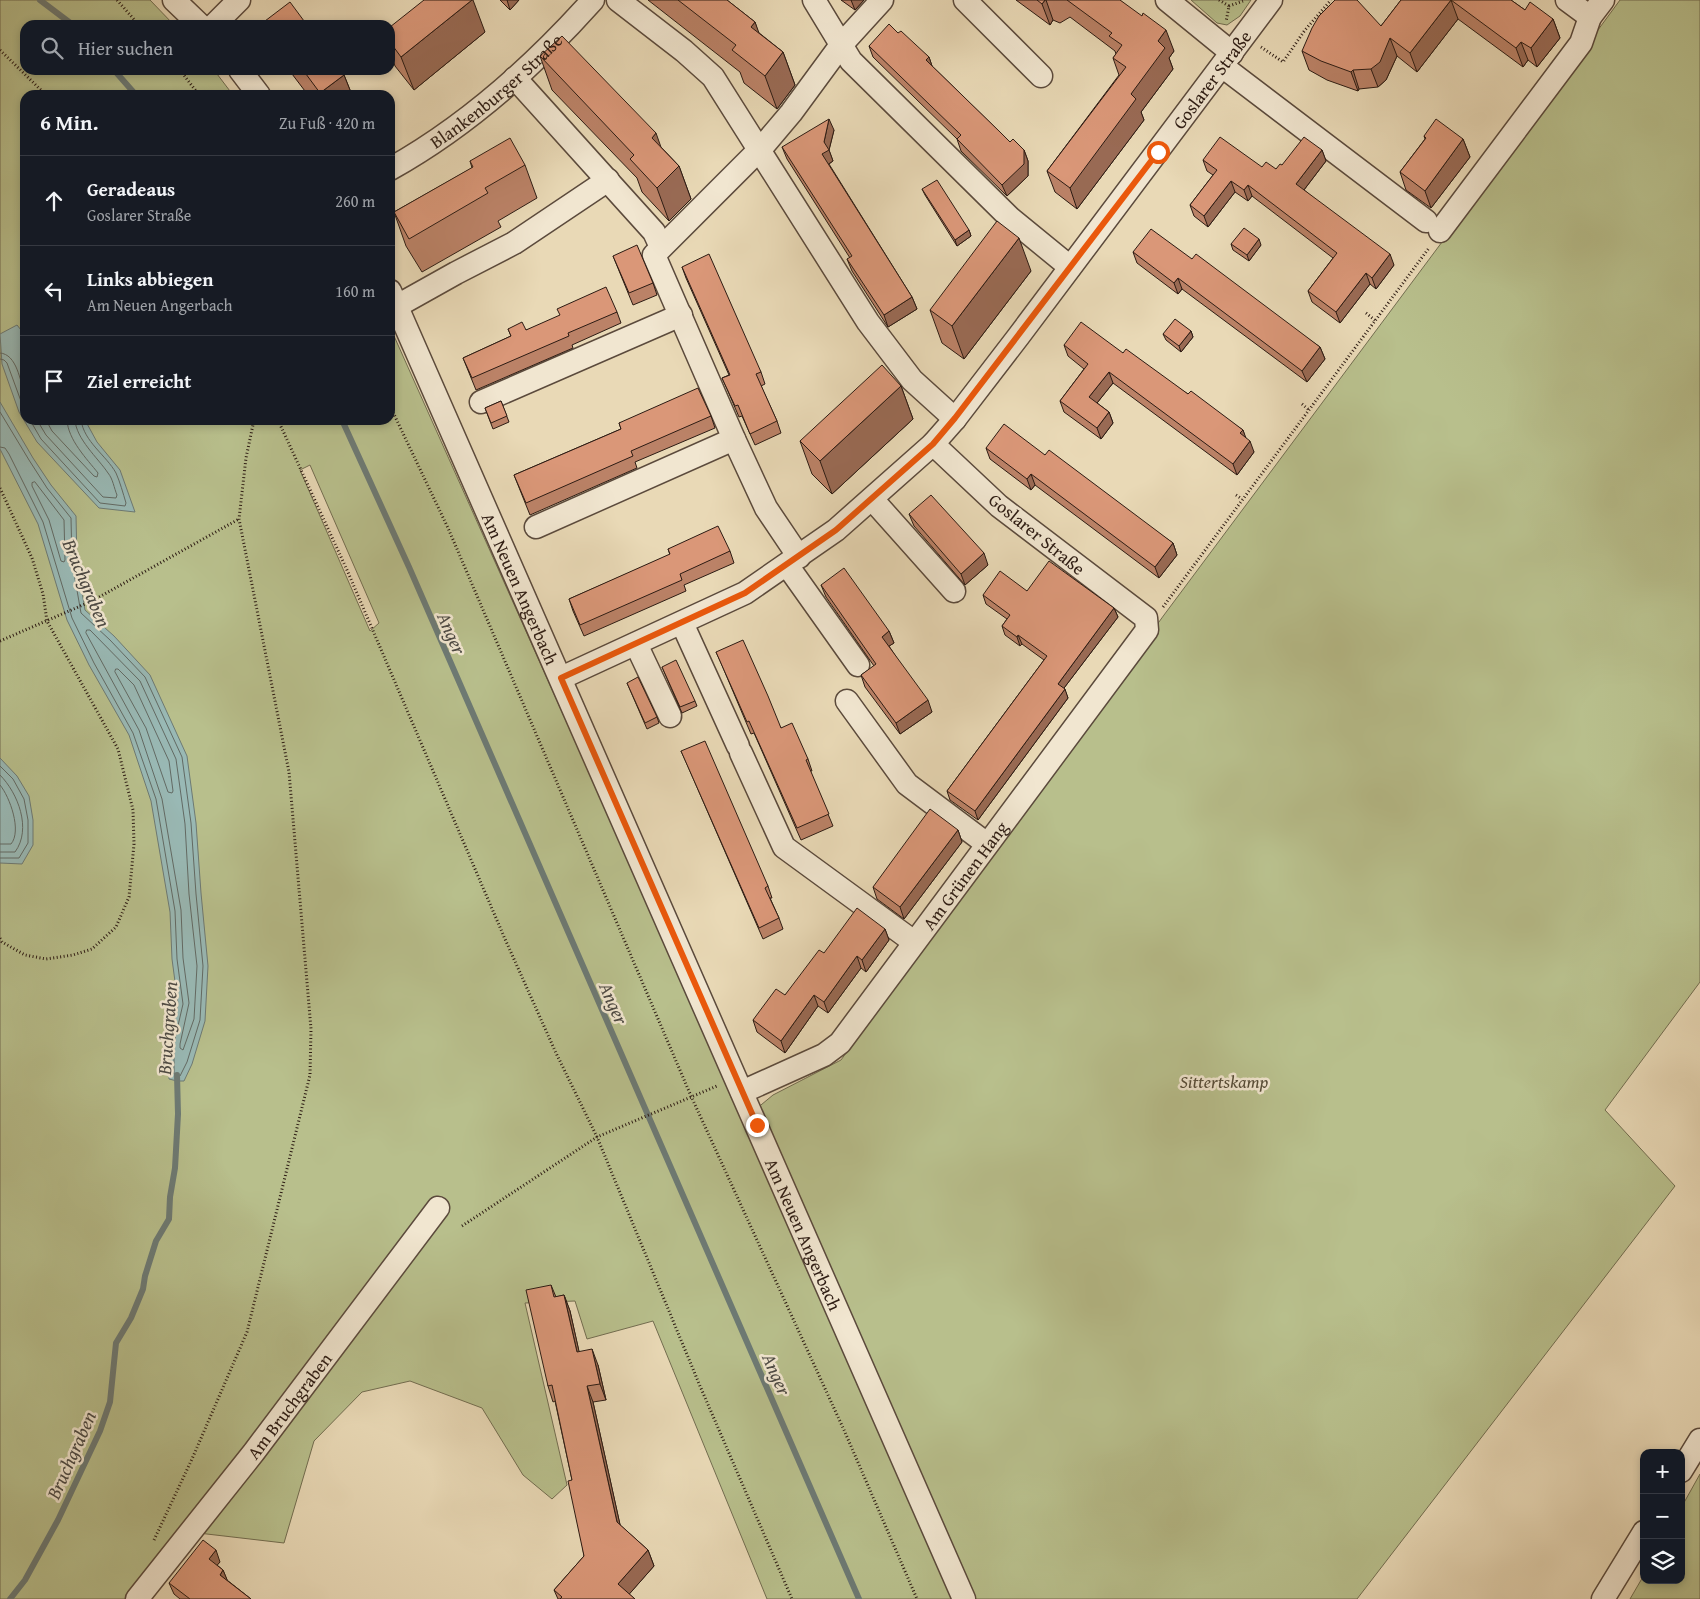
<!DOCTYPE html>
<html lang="de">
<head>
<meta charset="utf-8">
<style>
  :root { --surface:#171b24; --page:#242831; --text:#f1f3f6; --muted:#9ea1a6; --line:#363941 }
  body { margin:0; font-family:"Gentium Book Plus",serif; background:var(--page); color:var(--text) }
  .controls { position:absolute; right:15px; bottom:15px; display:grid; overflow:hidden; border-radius:10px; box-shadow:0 2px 8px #0003 }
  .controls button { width:45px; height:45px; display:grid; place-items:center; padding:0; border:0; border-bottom:1px solid var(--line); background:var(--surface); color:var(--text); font:25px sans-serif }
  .stop { position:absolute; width:15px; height:15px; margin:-11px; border:4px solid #ea580c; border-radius:50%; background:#fff }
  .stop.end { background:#ea580c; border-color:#fff; box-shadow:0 1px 5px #0008 }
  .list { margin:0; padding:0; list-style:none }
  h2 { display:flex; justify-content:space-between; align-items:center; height:65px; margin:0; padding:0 20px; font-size:21px }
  h2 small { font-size:16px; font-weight:400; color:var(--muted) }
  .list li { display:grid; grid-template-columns:32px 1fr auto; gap:15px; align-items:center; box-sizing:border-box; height:90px; padding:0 20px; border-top:1px solid var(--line) }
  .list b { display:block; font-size:19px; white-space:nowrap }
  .list p { margin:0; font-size:16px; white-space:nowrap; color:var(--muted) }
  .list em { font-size:16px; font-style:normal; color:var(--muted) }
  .icon { flex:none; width:28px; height:28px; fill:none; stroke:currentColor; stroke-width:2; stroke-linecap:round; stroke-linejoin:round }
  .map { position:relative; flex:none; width:1700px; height:1599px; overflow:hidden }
  .search { position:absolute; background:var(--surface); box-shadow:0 2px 8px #0003; left:20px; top:20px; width:375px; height:55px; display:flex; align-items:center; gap:12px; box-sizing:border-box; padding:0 18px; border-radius:15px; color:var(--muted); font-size:19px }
  .panel { position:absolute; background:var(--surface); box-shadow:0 2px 8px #0003; left:20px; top:90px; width:375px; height:335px; border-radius:15px }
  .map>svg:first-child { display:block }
</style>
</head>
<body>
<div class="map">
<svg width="1700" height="1599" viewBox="0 0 1700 1599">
  <rect width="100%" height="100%" fill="#e9d9b6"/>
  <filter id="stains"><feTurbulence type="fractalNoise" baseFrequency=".004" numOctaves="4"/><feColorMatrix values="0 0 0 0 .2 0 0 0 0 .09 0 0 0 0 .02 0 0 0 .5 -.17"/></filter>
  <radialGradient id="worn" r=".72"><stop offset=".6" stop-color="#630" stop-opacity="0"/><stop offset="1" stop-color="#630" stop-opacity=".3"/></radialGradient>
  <path fill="#b8bf8c" stroke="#726d50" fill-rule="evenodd" d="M0,0H150L174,25H25V70H214L233,95H25V420H390V327L744,1119L773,1095L841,1060L1164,615L1445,238L1620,0H1700V982L1605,1110L1675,1186L1357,1599H767L653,1321L587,1339L575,1301L525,1303L567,1485L552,1499L523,1475L482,1408L410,1381L362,1392L314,1441L284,1543L181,1531L129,1599H0ZM310,465L379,623L370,631L300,470Z
    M1191,0H1251L1240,16L1227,25L1217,23Z
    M1700,1474V1599H1630L1644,1575V1580H1681V1508Z"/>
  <path fill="#99b9b5" stroke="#6d7a74" d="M17,325L25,335V420H85L97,442L120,470L135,512L99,508L37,442L19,412L2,364L0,334Z
    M0,402L33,458L51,485L76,516L77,562L85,610L114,636L150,675L187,756L196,823L201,893L208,966L205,1021L192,1064L184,1081H177L169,1079V1042L178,1004L172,959L170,912L151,801L129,735L89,665L67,620L38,524L0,449Z
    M0,758L17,776L29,796L33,820V845L22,864L0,863Z"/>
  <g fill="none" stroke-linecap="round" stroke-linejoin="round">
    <path stroke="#626a64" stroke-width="1" d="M0,353C17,354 20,381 25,395
      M0,359L4,360L7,363L25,412
      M0,412L29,460L47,488L71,518L72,562L81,613L110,640L145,677L182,757L191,823L196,894L203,966L200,1020L187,1062L180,1076L174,1074V1043L183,1004L177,959L175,911L156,799L133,733L94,663L72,618L43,522L9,454L5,448L0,447
      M30,420L41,439L100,503L125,506L126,503C123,493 120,482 116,473C106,455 84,442 81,420
      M37,420L46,435L103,497L116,498L117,495C114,488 113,479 108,473C98,458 76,439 75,420
      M46,420L52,431L94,476L97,477L98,473C87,459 68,440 67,420
      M35,482L64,520L65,560L64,562L61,561L49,520L32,486V483Z
      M87,630H90L140,681L176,759L185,824L189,894L197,966L194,1019L183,1050L180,1048V1044L189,1003L183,958L181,910L162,799L139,730L86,633Z
      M116,669H118L134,685L169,761L173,791L172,793L168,792L146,728L115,672Z
      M0,766L13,779L24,799L28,820V843L19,858H0
      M0,775C18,793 32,829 15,852H0
      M0,785C10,797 22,831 11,844H0"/>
    <path stroke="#6d7a74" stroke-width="6" d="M40,0L73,25
      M114,70L136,95
      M342,420L409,567L859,1599
      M10,1599L25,1580L58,1520L100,1431L110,1402L116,1343L131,1318L143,1289L145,1276L156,1241L169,1219L170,1197L175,1168L178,1114L177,1075"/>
    <g stroke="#5b4a3c" stroke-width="25">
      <g id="minor">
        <path d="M174,0L200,25"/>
        <path d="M618,0L684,51L713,77L868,322L912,380L955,419"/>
        <path d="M814,0L851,61L1010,218L1070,267"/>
        <path d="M965,0L1041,76"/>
        <path d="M1167,0L1232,53"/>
        <path d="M1567,0L1590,17"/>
        <path d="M214,25L239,0"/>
        <path d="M1222,66L1426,221"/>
        <path d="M240,70L259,95"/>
        <path d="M515,78L654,232L661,247"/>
        <path id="s1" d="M390,169C467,126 534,66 593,0"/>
        <path d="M1440,231L1581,43L1590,17L1603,0"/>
        <path id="s2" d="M390,291L964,1599"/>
        <path d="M397,306L456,273L514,243L608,180"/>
        <path d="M481,402L681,315"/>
        <path d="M872,499L954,591"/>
        <path d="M536,527L734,439"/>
        <path d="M799,557L766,508L734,439L654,255L764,145L791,113L841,45L882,0"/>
        <path d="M787,565L858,665"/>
        <path d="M682,623L738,746"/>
        <path d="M636,644L670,716"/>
        <path id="s3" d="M561,678L745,593L836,530L933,444L955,419L1018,337L1271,0"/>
        <path d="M847,701L907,784L987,844"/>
        <path d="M741,753L784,847L914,942"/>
        <path id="s4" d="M742,1092L824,1055L840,1043L1147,630L1146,618L999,506L933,444"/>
        <path d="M1681,1471L1700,1440"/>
        <path id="s5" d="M137,1599L254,1452L438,1208"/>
        <path d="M1603,1599L1644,1532"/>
      </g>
    </g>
    <path stroke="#2c1b13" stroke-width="3" stroke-dasharray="1 2.5" stroke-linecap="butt" d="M117,0L139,25
      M1219,0L1229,6L1226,22
      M1229,6L1243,1
      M1261,47L1283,62L1305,30L1331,0
      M0,50L46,95
      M180,70L199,95
      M1366,313L1376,321
      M1302,404L1309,410
      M390,406L448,528L691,1096L844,1430L917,1599
      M278,420L347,570L505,939L556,1053L597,1137L700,1386L792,1599
      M0,488L32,558L43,594L47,621L118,749L133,810L134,844L129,897L116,927L92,949L73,955L46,959L25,955L2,942L0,938
      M1236,495L1242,499
      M1163,607L1429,248
      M0,641L92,601L239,519
      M462,1226L597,1137L717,1086
      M154,1540L192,1459L247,1332L310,1075L311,1029L289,772L239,519L246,458L254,420"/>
    <use href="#minor" stroke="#f1e6d0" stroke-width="22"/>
  </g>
  <path fill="#bb8267" stroke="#2c1b13" d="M500,0H519L510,10Z
    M648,0H727L755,22L758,32L783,52L795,85L777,109L744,83L740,72Z
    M841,0H864L855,10Z
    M1016,0H1120L1174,51L1169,58L1173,69L1141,112L1144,120L1077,209L1055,192L1047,171L1119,75L1113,58L1116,54L1115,51L1070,17L1060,23L1053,20L1050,25Z
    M1401,0H1511L1525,10L1553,19L1560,38L1537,67L1528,60L1523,67L1458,19L1417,72L1397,56L1386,80L1378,87L1359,89L1358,91L1327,80L1309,70L1302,51L1381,26Z
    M390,27L485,32L414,90L395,66L390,53Z
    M898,33L929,57L932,66L1010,142L1024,150L1028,161V176L1007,196L961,151L957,139L873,57L869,46Z
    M540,56L661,147L679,166L691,199L669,221L642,192L637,178L552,90Z
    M289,70H340L344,75L352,95H308Z
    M834,130L829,150L833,161L829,164L912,297L917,309L888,327L852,271L847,259L850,258L787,159L782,147Z
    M1424,136L1463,139L1470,157L1431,208L1406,190L1400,172L1425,139Z
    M1322,150L1326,161L1304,190L1394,265L1376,289L1370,284L1340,323L1312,302L1308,291L1333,258L1252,196L1248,201L1235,192L1208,227L1194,216L1190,205L1213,175L1207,171L1203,160L1276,169L1282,165Z
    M470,161L525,165L537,198L498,221L501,227L422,272L406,246L394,212L472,168Z
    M922,189L969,230L971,236L957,246L925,195Z
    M1231,244L1261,245L1249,261L1233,250Z
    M1133,252L1192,259L1320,347L1325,359L1307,382L1182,289L1178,294L1137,263Z
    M613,256L653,283L657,295L633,305Z
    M682,267L761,372L765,384L761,386L777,421L781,433L755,445L742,416L739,417L727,389L722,378L729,375L686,278Z
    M1031,271L964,359L942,343L930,310Z
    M617,312L621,323L572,345L573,348L476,390L463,358L511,336L508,329L526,330Z
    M1191,331L1193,337L1181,352L1166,340L1163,334Z
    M1064,345L1123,353L1188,394L1243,430L1245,437L1254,452L1237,475L1113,383L1097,403L1109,412L1113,423L1101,439L1064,412L1060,401L1084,369L1068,356Z
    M901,386L913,419L832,494L812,474L800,441Z
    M501,401L509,422L493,429L485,408Z
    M711,416L715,428L635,462L637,468L530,515L514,475L621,429L619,423Z
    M986,448L1045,455L1173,543L1177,555L1159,578L1035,485L1031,490L990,459Z
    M909,514L988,565L965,585L914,526Z
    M668,549L730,551L734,563L684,585L686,591L584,636L573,611L569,599L670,555Z
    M821,585L889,631L894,643L889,646L932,712L900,734L865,687L861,675L874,666L826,597Z
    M1027,591L1114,608L1118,617L1064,688L1068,698L978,820L950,800L947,791L1044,660L1022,644L1020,646L1005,635L1002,626L1007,619L986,604L983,595Z
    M716,652L808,759L812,771H810L833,826L801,840L754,733L751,734L721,663Z
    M662,667L695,701L697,706L682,713Z
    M627,683L657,717L659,723L647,729Z
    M681,751L768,886L772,898H770L779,918L783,929L763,939L686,762Z
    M958,830L962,842L904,919L877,899L873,887Z
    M885,929L889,940L866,972L861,968L828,1013L818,1006L785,1053L757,1032L753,1020L785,995L824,953Z
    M551,1285L556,1297L564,1295L570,1311L579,1352L598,1365L606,1400L593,1402L620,1525L648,1550L654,1566L629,1594L635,1599H558L554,1590L584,1556L572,1480L555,1401L553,1402L548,1386Z
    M220,1562L217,1565L223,1570L227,1580L251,1599H180L174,1594L169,1583Z"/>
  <path fill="#996a54" stroke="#2c1b13" d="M472,0H473L485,32L414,90L401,57Z
    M507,0H519L510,10Z
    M851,0H864L855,10Z
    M1045,0H1046L1053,20L1050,25L1042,4Z
    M1451,0L1458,19L1417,72L1410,53Z
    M1553,19L1560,38L1537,67L1531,48Z
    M755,22L767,55L751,27Z
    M1166,30L1174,51L1169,58L1173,69L1141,112L1144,120L1077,209L1070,188L1131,94L1158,41Z
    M1390,38L1397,56L1386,80L1378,87L1371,69Z
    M1521,42L1528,60L1523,67L1516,48Z
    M783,52L795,85L777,109L765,76Z
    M929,57L933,69L926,60Z
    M1353,70L1359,89L1358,91L1351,72Z
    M344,75L352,95H321L320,93Z
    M829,119L834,130L829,150L833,161L827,165L822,154L824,142Z
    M656,133L668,167L652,138Z
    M1463,139L1470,157L1431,208L1425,191Z
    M1024,150L1028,161V176L1007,196L1002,185Z
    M1322,150L1326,161L1300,195L1296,184Z
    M679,166L691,199L669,221L657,188Z
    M1231,181L1235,192L1208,227L1204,216Z
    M1248,185L1252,196L1248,201L1244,190Z
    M969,230L971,236L957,246L955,240Z
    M1019,238L1031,271L964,359L952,326Z
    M1259,239L1261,245L1249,261L1247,255Z
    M1390,254L1394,265L1376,289L1372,278Z
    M1366,273L1370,284L1340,323L1336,312Z
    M1178,278L1182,289L1178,294L1174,283Z
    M912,297L917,309L888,327L884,315Z
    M1191,331L1193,337L1181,352L1179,346Z
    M1320,347L1325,359L1307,382L1302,371Z
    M1109,372L1113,383L1093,408L1089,397Z
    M901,386L913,419L832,494L820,461Z
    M1109,412L1113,423L1101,439L1097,428Z
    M1243,430L1247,441L1240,433Z
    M1250,441L1254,452L1237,475L1233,464Z
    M1031,474L1035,485L1031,490L1027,479Z
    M1173,543L1177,555L1159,578L1155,567Z
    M984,553L988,565L965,585L961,574Z
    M1114,608L1118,617L1061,692L1058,684Z
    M889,631L894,643L886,648L882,637Z
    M1018,635L1022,644L1020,646L1017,637Z
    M1065,689L1068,698L978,820L975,811Z
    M928,700L932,712L900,734L896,723Z
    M958,830L962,842L904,919L900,907Z
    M885,929L889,940L866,972L862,960Z
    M857,956L861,968L828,1013L824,1002Z
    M814,995L818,1006L785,1053L781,1041Z
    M564,1295L570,1311L583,1369L577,1352Z
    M592,1349L598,1365L606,1400L600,1384Z
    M587,1386L593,1402L623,1538L617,1522Z
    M216,1550L220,1562L213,1570L209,1559Z
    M648,1550L654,1566L625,1599L618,1584Z
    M223,1570L228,1582L220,1575Z"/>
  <path fill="#da9778" stroke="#2c1b13" d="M424,0H472L401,57L390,42V27Z
    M678,0H727L755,22L751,27L783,52L765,76L732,50L736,45Z
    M1037,0H1045L1042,4Z
    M1067,0H1120L1142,16L1143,13L1166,30L1158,41L1165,48L1131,94L1136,99L1070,188L1047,171L1126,67L1113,58L1122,45L1109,36L1112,33Z
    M1335,0H1357L1381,26L1401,0H1511L1525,10L1530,2L1553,19L1531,48L1521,42L1516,48L1451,0L1410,53L1390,38L1380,62L1371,69L1353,70L1351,72L1321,61L1302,51L1312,28L1319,16Z
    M290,2L307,25H268L265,21Z
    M889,24L898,33L901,31L929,57L926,60L1000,132L1010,142L1013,139L1024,150V164L1002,185L957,139L961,135L869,46Z
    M562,36L656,133L652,138L679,166L657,188L630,159L634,155L540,56Z
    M303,70H340L344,75L320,93Z
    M829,119L824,142L829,150L822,154L912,297L884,315L847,259L852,256L782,147Z
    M1436,119L1463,139L1425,191L1400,172L1426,138L1424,136Z
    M1220,137L1262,167L1266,162L1276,169L1280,164L1282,165L1304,137L1322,150L1296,184L1390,254L1372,278L1366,273L1336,312L1308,291L1337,253L1248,185L1244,190L1231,181L1204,216L1190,205L1217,170L1203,160Z
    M510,138L525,165L485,188L488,193L409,239L394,212L473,167L470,161Z
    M937,180L969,230L955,240L922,189Z
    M997,221L1019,238L952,326L930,310Z
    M1244,228L1259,239L1247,255L1231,244Z
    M1151,229L1192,259L1196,254L1320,347L1302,371L1178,278L1174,283L1133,252Z
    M637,245L653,283L629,293L613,256Z
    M709,254L761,372L756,374L777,421L750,434L738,405L735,406L722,378L730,375L682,267Z
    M606,287L617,312L568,333L569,336L472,378L463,358L511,336L508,329L522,322L526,330L560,315L557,309Z
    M1175,319L1191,331L1179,346L1163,334Z
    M1081,322L1123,353L1126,349L1188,394L1191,391L1243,430L1240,433L1250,441L1233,464L1109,372L1089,397L1109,412L1097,428L1060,401L1088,364L1064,345Z
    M882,365L901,386L820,461L800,441Z
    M698,388L711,416L631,451L633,456L526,503L514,475L621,429L619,423Z
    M501,401L507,416L491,423L485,408Z
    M1004,424L1045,455L1049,450L1173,543L1155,567L1031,474L1027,479L986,448Z
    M931,495L984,553L961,574L909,514Z
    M718,526L730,551L680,574L682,580L580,625L569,599L670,554L668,549Z
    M1049,561L1114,608L1058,684L1065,689L975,811L947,791L1047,656L1018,635L1017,637L1002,626L1010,615L983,595L1000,571L1027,591Z
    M844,568L889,631L882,637L928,700L896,723L861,675L876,664L821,585Z
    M743,640L768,696L781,728L792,723L808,759L806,760L829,814L797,828L749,721L747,722L716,652Z
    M676,660L695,701L680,707L662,667Z
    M638,677L657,717L645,723L627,683Z
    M705,741L768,886L765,888L779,918L759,928L681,751Z
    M930,809L958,830L900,907L873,887Z
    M857,908L885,929L862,960L857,956L824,1002L814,995L781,1041L753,1020L776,989L785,995L819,950L824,953Z
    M551,1285L554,1297L564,1295L577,1352L592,1349L600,1384L587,1386L617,1522L648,1550L618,1584L635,1599H560L562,1597L554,1590L584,1556L568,1481L572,1480L552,1385L548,1386L526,1290Z
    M203,1540L216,1550L209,1559L223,1570L220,1575L251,1599H190L169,1583Z"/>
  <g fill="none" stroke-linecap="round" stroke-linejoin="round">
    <path stroke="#ea580c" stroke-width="6" d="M757,1125L561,678L745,593L836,530L933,444L955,418L1158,152"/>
  </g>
  <g text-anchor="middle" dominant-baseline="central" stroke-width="5" stroke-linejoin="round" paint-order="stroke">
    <g font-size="18" fill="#2c1b13" stroke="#f1e6d0">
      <text stroke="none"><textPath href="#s3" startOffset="902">Goslarer Straße</textPath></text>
      <text stroke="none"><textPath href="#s1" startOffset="132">Blankenburger Straße</textPath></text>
      <text transform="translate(1037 534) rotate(39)">Goslarer Straße</text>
      <text stroke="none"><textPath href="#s2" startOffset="325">Am Neuen Angerbach</textPath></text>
      <text stroke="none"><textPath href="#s4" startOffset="319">Am Grünen Hang</textPath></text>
      <text stroke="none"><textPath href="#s2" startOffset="1030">Am Neuen Angerbach</textPath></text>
      <text stroke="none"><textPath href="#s5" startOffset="246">Am Bruchgraben</textPath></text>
    </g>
    <g font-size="18" font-style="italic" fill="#564c37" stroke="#f1e6d0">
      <text x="1224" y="1081">Sittertskamp</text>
    </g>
    <g font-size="19" font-style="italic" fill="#4d4a44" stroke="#f1e6d0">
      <text transform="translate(87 583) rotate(67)">Bruchgraben</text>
      <text transform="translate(452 633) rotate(66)">Anger</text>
      <text transform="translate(614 1003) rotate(66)">Anger</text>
      <text transform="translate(167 1028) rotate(-86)">Bruchgraben</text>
      <text transform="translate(777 1374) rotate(66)">Anger</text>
      <text transform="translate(71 1455) rotate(-66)">Bruchgraben</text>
    </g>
  </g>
  <rect width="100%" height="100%" filter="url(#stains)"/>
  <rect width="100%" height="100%" fill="url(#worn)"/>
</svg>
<div class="controls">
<button>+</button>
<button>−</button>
<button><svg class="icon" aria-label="layers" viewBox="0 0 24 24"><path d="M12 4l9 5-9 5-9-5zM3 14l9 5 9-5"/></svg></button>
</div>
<div class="stop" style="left:1158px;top:152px"></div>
<div class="stop end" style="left:757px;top:1125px"></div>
<div class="search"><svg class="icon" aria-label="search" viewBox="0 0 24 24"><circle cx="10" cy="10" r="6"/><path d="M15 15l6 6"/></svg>Hier suchen</div>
<section class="panel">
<h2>6 Min.<small>Zu Fuß · 420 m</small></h2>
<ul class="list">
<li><svg class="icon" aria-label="ahead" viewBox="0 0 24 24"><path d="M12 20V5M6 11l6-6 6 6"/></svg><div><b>Geradeaus</b><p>Goslarer Straße</p></div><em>260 m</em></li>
<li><svg class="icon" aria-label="left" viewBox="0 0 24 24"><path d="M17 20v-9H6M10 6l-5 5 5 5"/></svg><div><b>Links abbiegen</b><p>Am Neuen Angerbach</p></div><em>160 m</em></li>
<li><svg class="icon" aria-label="arrive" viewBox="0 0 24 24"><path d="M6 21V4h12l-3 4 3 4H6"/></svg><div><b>Ziel erreicht</b></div></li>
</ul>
</section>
</div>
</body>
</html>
